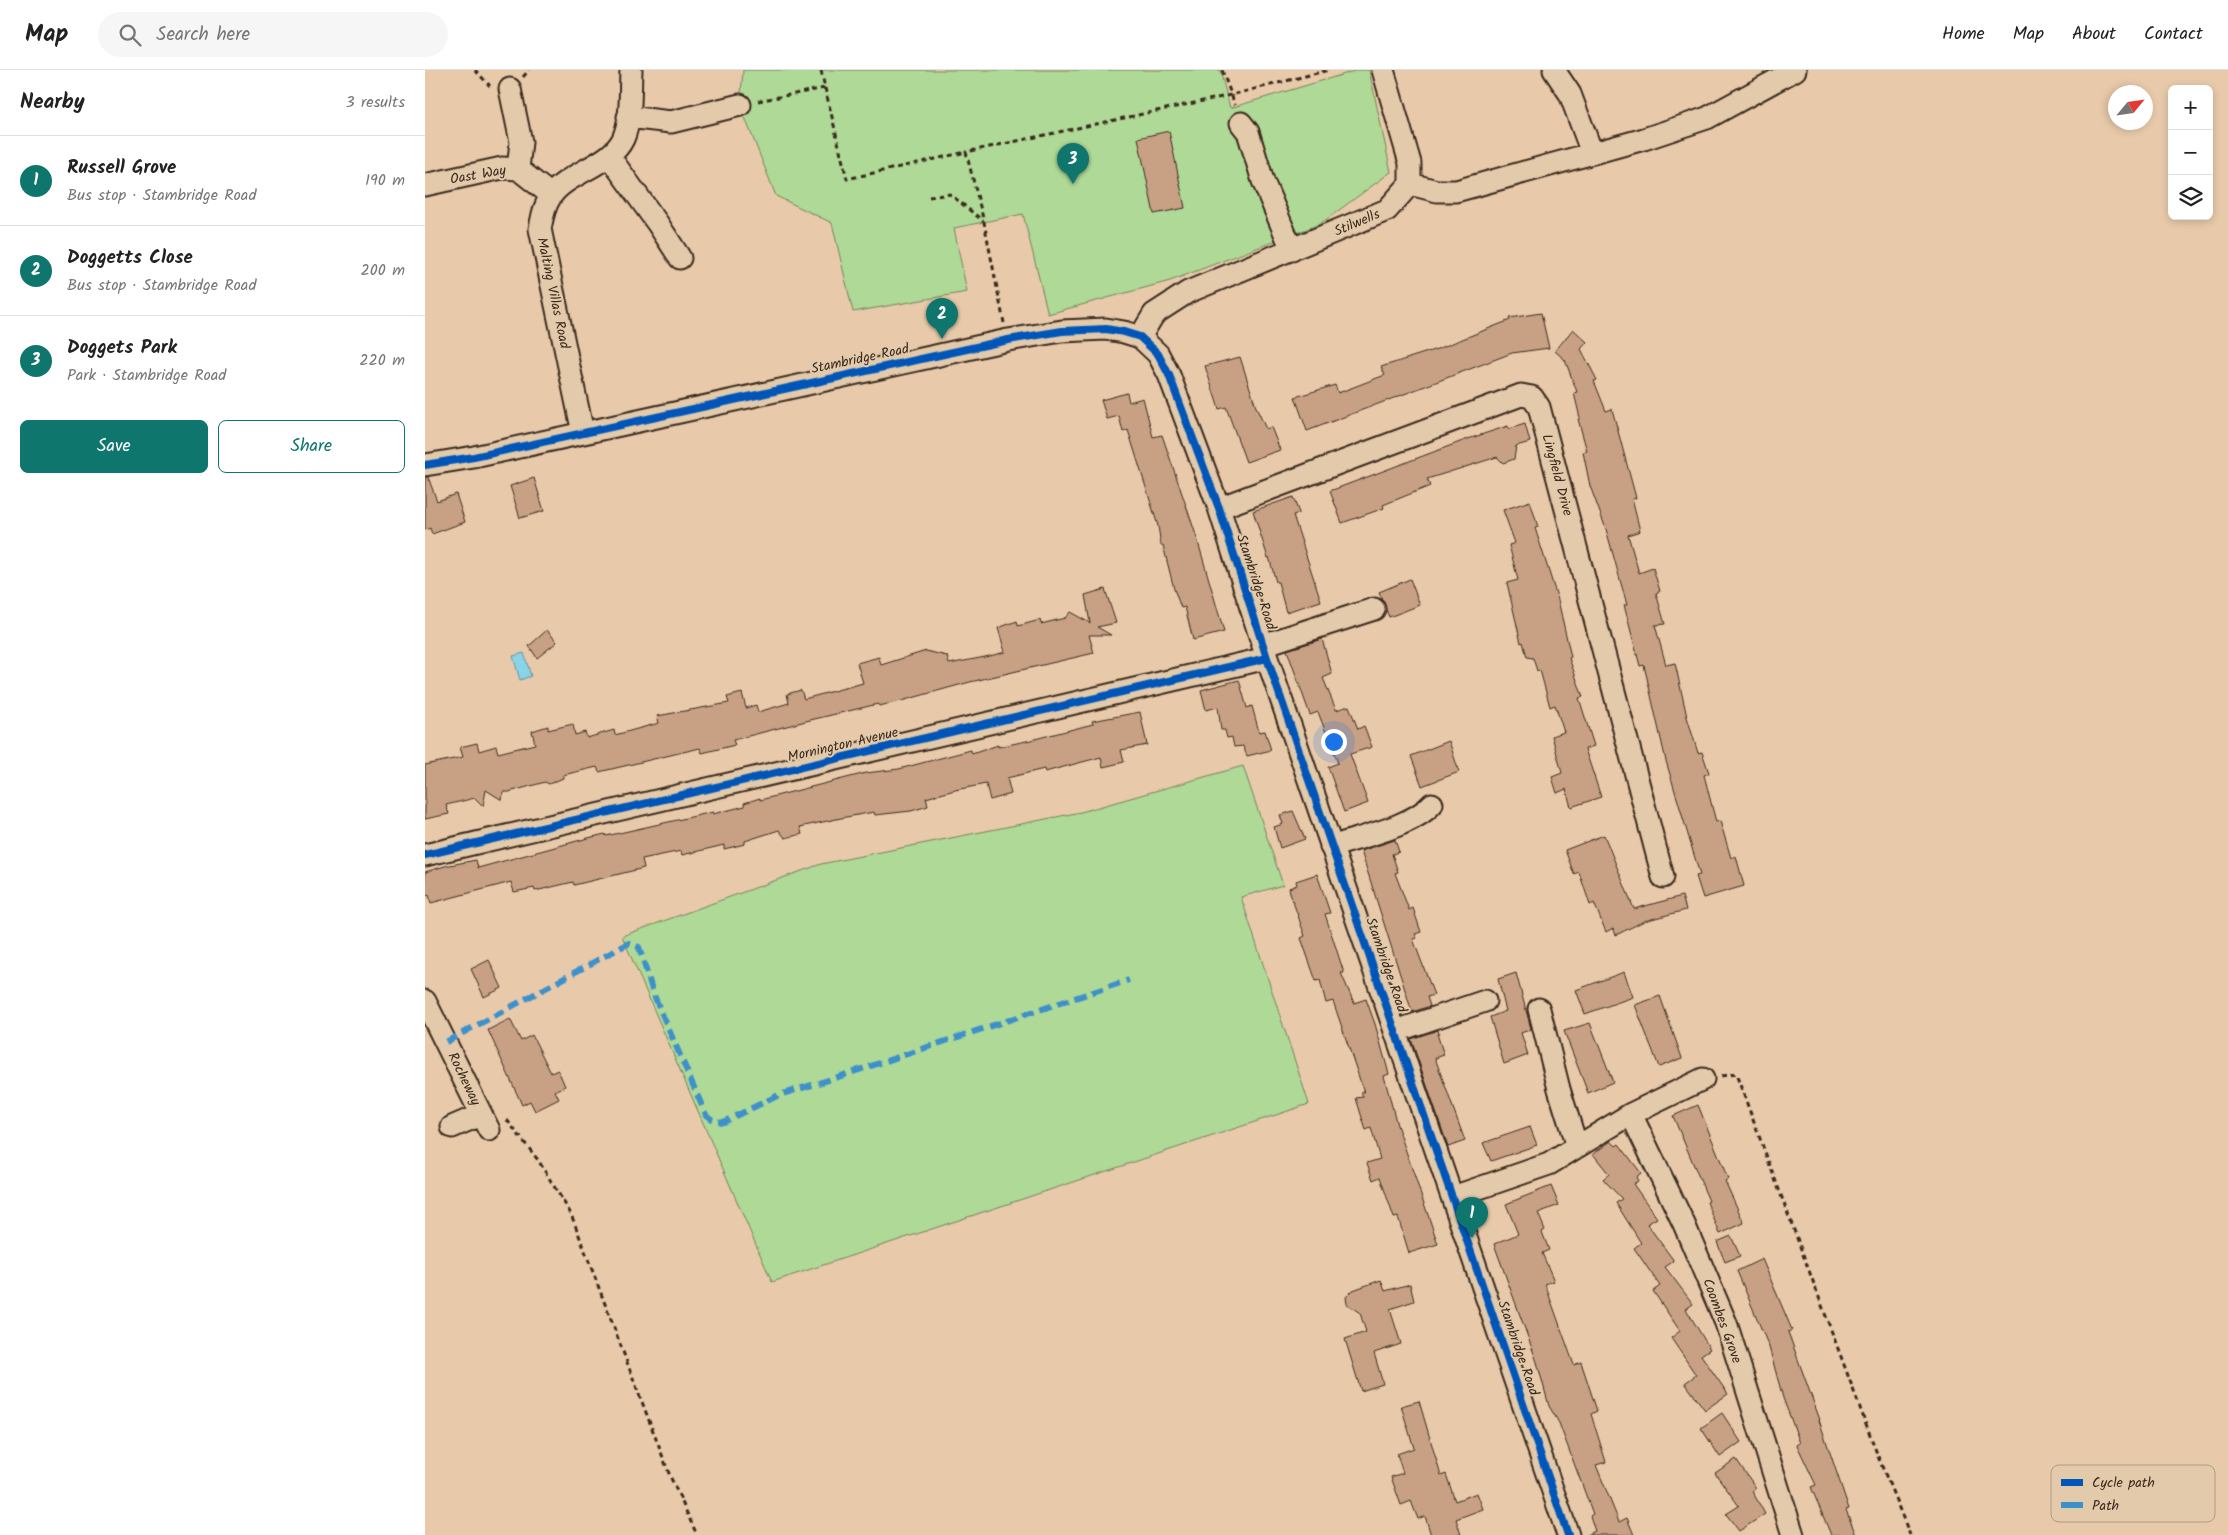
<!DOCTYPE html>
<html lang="en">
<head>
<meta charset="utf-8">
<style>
  :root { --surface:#fff; --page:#f6f6f6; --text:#222; --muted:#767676; --line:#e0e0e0; --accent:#0f766e }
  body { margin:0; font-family:Kalam,sans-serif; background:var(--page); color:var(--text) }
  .controls { position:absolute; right:15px; top:15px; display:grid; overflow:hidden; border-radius:8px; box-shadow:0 2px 8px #0003 }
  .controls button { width:45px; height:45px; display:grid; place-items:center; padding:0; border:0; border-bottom:1px solid var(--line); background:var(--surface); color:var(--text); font:25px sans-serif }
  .compass { position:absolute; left:1683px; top:15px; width:45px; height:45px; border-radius:50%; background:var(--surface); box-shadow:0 2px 8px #0003; rotate:61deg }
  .you { position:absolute; left:908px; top:671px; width:18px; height:18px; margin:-12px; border:4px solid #fff; border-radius:50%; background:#1a73e8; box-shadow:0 0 0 8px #1a73e833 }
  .badge { display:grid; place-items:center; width:32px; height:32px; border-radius:50%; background:var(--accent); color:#fff; font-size:16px; font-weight:700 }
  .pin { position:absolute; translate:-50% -41px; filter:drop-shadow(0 1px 2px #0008) }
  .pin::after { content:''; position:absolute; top:26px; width:18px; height:15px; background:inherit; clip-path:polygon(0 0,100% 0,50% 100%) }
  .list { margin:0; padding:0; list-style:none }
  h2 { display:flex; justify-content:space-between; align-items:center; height:65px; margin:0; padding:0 20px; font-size:21px }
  h2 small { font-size:16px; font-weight:400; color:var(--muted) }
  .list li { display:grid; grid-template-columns:32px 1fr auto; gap:15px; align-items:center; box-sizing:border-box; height:90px; padding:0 20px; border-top:1px solid var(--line) }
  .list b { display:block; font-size:19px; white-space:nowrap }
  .list p { margin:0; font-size:16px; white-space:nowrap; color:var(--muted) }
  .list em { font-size:16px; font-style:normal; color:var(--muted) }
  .actions { display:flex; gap:10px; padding:15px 20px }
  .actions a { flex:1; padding:11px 0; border:1px solid var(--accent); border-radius:8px; text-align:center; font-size:18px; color:var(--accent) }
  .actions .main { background:var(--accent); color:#fff }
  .icon { flex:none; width:28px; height:28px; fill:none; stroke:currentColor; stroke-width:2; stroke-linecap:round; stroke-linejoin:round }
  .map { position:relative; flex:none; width:1803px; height:1465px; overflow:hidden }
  header { display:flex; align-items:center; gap:30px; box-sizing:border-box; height:70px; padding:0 25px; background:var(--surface); border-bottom:1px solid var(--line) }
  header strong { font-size:24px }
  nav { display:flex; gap:28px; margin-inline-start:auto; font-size:18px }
  .search { width:350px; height:45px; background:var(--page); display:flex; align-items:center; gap:12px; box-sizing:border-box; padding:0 18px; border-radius:28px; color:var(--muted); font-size:19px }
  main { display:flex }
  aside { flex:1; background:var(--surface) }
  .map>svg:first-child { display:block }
</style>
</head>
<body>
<header>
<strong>Map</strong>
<div class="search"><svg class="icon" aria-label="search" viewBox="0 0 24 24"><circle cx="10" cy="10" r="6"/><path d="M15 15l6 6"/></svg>Search here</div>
<nav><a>Home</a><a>Map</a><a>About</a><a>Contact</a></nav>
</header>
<main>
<aside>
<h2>Nearby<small>3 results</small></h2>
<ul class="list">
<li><span class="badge">1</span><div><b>Russell Grove</b><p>Bus stop · Stambridge Road</p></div><em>190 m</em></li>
<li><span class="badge">2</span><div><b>Doggetts Close</b><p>Bus stop · Stambridge Road</p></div><em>200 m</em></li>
<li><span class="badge">3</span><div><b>Doggets Park</b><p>Park · Stambridge Road</p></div><em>220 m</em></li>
</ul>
<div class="actions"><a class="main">Save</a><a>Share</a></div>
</aside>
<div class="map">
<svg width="1803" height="1465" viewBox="0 0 1803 1465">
  <rect width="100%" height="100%" fill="#e8caab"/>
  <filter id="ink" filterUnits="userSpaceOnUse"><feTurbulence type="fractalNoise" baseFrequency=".02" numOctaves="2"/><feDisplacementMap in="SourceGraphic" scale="10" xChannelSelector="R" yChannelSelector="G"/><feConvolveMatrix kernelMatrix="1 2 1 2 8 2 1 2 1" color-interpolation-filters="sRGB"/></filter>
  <g filter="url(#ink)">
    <path fill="#aed996" stroke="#74825a" d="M318,0H795L805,38L933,0H944L966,102L895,154L745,211L623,244L598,144L529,158L542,222L428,242L407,153L351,126L315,35Z
      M818,696L858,815L816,827L884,1034L347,1212L197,866L396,794L656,742Z"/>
    <path fill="#89d4e9" stroke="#6a9098" d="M99,583L106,606L95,610L88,586Z"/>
    <path fill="#c8a185" stroke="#3b2a1e" d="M744,61L760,138L729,144L713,68Z
      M1116,243L1124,278L1087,283L882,361L870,327L910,315L913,323L960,305L956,297L1015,278L1085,250L1084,248Z
      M1148,259L1162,272L1156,279L1172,310L1169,311L1181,341L1187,339L1211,428L1207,429L1215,461L1203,465L1214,503L1228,498L1235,521L1231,523L1240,554L1230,555L1241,595L1250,593L1262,647L1273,683L1277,682L1284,703L1279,705L1291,752L1295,751L1306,788L1311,786L1319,816L1278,828L1271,806L1275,805L1241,691L1219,595L1215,596L1199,535H1202L1181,459L1165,416L1158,382L1162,381L1153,349L1155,348L1149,323L1152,322L1140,290L1130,281Z
      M815,287L831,337L841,359L846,357L855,380L821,392L801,337L794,339L780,296Z
      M702,323L704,332L718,328L728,367L737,365L771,465L799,562L768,570L760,537L756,538L749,519L738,475H736L733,456L703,360L698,362L694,346L682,349L676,330Z
      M1100,354L1105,372L1091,376L1089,389L1078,393L1072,387L1002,409L1005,416L958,435L959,438L917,453L905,421L1043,369L1083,356L1084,359Z
      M0,407H3L12,431L31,424L40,452L7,464L5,458L0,460Z
      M109,408L119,441L95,448L85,416Z
      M868,427L874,443L868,445L896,531L861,542L853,512H851L844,487L843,488L828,441Z
      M1105,431L1113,457L1110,458L1133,530L1146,587L1144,588L1158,627L1154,628L1169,676L1160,679L1176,727L1146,737L1141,719L1132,723L1127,707L1137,703L1127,666L1139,662L1130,635L1125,637L1115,600L1112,601L1108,588L1102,587L1098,572L1096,573L1082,513L1093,510L1084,475L1090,473L1078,440Z
      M985,509L995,535L964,547L954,522Z
      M680,519L691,553L672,557L686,565H664L669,583L545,612L476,631L454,636L453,634L381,651L308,670L310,675L277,683L275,678L174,702L172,697L138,705V708L124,714L120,712L84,722H78L77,730L61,720L58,736L50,728L21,735L24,744L0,749V695L38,687L35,677L52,673L54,681L71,676L73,683L110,674L107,661L123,656V660L148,654L150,665L160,662L162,668L189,660L190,665L234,653L232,646L304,633L302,627L317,623L321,638L331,635L333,642L364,633L362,624L376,620L379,629L438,613L432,593L454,587L456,595L501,581L522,586L524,594L565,586L580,582L573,558L592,551L593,556L615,550L616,554L640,548L645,542L665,553L660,525Z
      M122,560L132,572L112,588L104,576Z
      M897,569L907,604L898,608L911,640L924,636L933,659L939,656L947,677L925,684L943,733L919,742L903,697L913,693L893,642L885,645L862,580Z
      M814,610L822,638L827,636L834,662L840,661L846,680L822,686L818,676L809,677L807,667L802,668L800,660H796L793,637L781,640L776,620Z
      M715,642L722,675L696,680L699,692L678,697L676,687L620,702L619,699L582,708L586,724L565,730L561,714L530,720L501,728L503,736L486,741L450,745L449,742L416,748L375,757L377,764L360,768L354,760L320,771V774L299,779V775L257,785L256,781L217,789L219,798L149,815L148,812L110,821L109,818L89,822L86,812L6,833L4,825L0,826V802L20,796L51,790L53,798L163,768L180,764L181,766L288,742V744L320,736L319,733L335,728V730L441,703L474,699L546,680L547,684L573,675V677L606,670L668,654L667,651Z
      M1024,671L1034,702L997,716L986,686Z
      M868,741L880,769L855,778L849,757L858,754L855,745Z
      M1179,765L1209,839L1257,826L1261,840L1219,851L1191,865L1188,858L1181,862L1169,833L1165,835L1154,802L1149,804L1140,780Z
      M970,770L974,782L967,784L973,802L970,803L984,840L988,838L996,862L990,864L992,868L988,869L1009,925L1002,927L1005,936L987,942L936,781Z
      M892,804L905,843L900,844L919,903H916L929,933L941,929L950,954L964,1004L959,1006L972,1055L1013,1174L984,1183L973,1147L969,1148L955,1107L948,1110L942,1093L955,1089L946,1058L941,1060L938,1051L931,1028L938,1027L936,1022H939L908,931L901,933L895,910L891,911L876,868L880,866L866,826L864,818L872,815L871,811Z
      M64,890L77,918L59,927L46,899Z
      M1199,902L1208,927L1160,944L1151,920Z
      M1091,903L1106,959L1096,963L1103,985L1079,994L1065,947L1081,941L1073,909Z
      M1235,926L1257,988L1234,997L1210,935Z
      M85,949L96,971L107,965L126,1003L133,1000L140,1016L130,1021L134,1029L110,1041L105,1031L97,1035L63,960Z
      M1165,953L1188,1012L1163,1023L1139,961Z
      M1013,960L1014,963L1012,964L1019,985L1010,988L1040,1071L1023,1077L986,969Z
      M1273,1035L1303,1109L1300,1111L1319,1153L1295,1164L1282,1132L1284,1131L1248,1046Z
      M1105,1057L1112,1075L1066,1091L1058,1073Z
      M1186,1071L1191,1076L1194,1074L1216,1103L1211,1107L1213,1111L1208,1114L1232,1148L1222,1154L1249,1191L1240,1197L1268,1234L1261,1239L1285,1279L1276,1285L1303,1324L1280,1340L1260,1313L1271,1305L1246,1268L1255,1261L1228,1221L1235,1216L1209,1178L1216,1173L1191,1133L1197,1129L1178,1109L1184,1104L1168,1084Z
      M1126,1116L1134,1135L1113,1143L1120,1160L1117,1162L1124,1180L1117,1183L1129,1211L1120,1214L1149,1295L1156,1292L1172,1341L1166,1344L1181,1392L1171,1395L1194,1452L1202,1448L1209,1465H1162L1170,1461L1165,1446L1168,1444L1134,1353L1124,1336L1112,1292L1069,1174L1093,1164L1081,1134Z
      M1306,1166L1315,1186L1300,1192L1292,1172Z
      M1337,1189L1367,1260L1363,1262L1395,1350H1394L1424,1439L1421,1440L1431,1465H1406L1386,1417L1391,1415L1372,1375L1375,1373L1358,1328L1344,1277L1312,1201Z
      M956,1210L960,1221L985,1214L989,1231L965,1239L976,1274L949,1283L958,1314L936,1321L920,1269L941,1262L935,1243L922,1234L921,1227L928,1220Z
      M994,1331L1016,1406L1021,1404L1030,1431L1052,1423L1058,1439L1031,1449L1036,1465H1006L1000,1446L993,1449L986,1431L976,1435L966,1407L978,1403L972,1384L989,1378L976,1336Z
      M1297,1343L1316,1372L1295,1387L1276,1358Z
      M1311,1389L1331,1418L1327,1421L1340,1444L1314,1461L1301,1444L1314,1436L1290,1403Z"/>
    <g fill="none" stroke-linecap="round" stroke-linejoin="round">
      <g stroke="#3b2a1e" stroke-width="25">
        <path id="minor" d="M958,0L985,93V114
          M1129,0L1145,24L1167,83
          M85,19L96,72L93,99
          M203,47L246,52L315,35
          M816,53L823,62L838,111L867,180
          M184,86L233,154L255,188
          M985,114L1012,121H1031L1219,69L1282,48L1370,0
          M0,115L77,98L93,99L126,125
          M715,267L729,244L763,222L962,140L985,114
          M158,363L115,159C117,148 119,136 126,126C142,102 185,96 198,69C207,49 205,21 206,0
          M0,395L49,387L583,270L637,261L681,259L699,262L715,267L733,284L744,305L794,438L842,588L1143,1465
          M794,438L1096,325L1107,327L1114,337L1238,807
          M838,575L949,539
          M906,777C935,767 988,756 1007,734
          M0,785L842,588
          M0,931L64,1060
          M1114,939L1134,1019L1152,1077
          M971,961L1060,931
          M1206,1044L1259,1154L1301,1253L1368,1465
          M27,1057L55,1045
          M1028,1127L1124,1094L1206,1044L1278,1009"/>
      </g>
      <path stroke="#3b2a1e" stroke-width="3" stroke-dasharray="5 4" stroke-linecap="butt" d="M50,0L65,16
        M797,0L810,35
        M98,7L104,0
        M400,18L422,109L541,82
        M333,31L400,18L396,0
        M504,127L525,124L558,151
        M579,253L559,152L541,82L806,25L904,0
        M1296,1006L1311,1004L1454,1389L1485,1465
        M82,1050L113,1090L146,1144L245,1406L272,1465"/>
      <use href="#minor" stroke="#e3caab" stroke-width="21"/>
      <path stroke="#3e90ca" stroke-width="6" stroke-dasharray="12 6" stroke-linecap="butt" d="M21,972L204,873L214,877L228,923L281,1045L289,1051L298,1052L354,1025L407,1009L704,910"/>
      <g stroke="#e3caab" stroke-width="11">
        <path id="cycleway" d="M0,395L49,387L583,270L637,261L681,259L699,262L715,267L733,284L744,305L794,438L842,588L1143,1465
          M0,785L842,588"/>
      </g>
      <use href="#cycleway" stroke="#0057b8" stroke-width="8"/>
    </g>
  </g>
  <g text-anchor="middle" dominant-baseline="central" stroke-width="4" stroke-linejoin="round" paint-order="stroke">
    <g font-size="14" fill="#3b2a1e" stroke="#e3caab">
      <text transform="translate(53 105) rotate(-10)">Oast Way</text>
      <text transform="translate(932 153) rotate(-23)">Stilwells</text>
      <text transform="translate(128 223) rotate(78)">Malting Villas Road</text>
      <text transform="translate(435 289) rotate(-12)">Stambridge Road</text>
      <text transform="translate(1132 405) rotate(75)">Lingfield Drive</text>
      <text transform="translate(831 512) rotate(72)">Stambridge Road</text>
      <text transform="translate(418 675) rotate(-13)">Mornington Avenue</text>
      <text transform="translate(961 895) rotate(71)">Stambridge Road</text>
      <text transform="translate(39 1009) rotate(64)">Rocheway</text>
      <text transform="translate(1297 1251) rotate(70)">Coombes Grove</text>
      <text transform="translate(1093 1278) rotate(71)">Stambridge Road</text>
    </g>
  </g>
  <rect x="1626" y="1395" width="164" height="57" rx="8" fill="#e3caab" stroke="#b19a81" stroke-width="1"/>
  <rect x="1636" y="1409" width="22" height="7" fill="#0057b8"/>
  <rect x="1636" y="1432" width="22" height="6" fill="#3e90ca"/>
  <g font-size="14" fill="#3b2a1e">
    <text x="1667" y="1417">Cycle path</text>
    <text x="1667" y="1440">Path</text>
  </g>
</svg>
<div class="controls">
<button>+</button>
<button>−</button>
<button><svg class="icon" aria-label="layers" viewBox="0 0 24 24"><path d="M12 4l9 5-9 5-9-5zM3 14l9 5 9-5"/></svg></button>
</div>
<svg class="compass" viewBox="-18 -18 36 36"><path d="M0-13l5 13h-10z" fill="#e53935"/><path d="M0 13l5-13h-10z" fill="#767676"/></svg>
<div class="you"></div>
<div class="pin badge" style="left:1047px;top:1168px">1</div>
<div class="pin badge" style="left:517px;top:269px">2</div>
<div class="pin badge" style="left:648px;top:114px">3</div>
</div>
</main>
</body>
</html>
